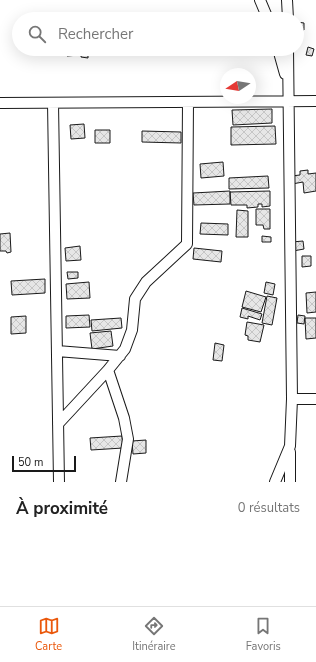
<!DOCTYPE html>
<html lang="fr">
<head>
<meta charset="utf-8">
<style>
  :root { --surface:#fff; --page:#f2f2f2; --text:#222; --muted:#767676; --line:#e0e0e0; --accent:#ea580c }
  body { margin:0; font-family:"Nunito Sans",sans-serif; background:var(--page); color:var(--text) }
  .compass { position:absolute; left:220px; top:68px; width:36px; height:36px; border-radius:50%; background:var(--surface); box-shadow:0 4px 16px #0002; rotate:258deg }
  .scale { position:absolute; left:12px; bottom:10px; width:64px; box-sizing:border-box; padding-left:4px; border:2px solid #1a1a1a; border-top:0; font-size:11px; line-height:14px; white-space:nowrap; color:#1a1a1a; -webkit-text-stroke:3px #fff; paint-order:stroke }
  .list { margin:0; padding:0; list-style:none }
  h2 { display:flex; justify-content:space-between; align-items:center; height:52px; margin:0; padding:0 16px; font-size:17px }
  h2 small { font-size:13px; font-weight:400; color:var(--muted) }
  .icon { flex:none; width:22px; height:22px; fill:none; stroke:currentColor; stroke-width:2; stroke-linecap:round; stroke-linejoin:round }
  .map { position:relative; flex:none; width:316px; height:482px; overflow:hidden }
  .search { position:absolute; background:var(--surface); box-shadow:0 4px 16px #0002; left:12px; right:12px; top:12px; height:44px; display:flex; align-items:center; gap:10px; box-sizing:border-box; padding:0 14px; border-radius:22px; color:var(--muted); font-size:15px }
  .sheet { height:124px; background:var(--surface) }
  nav { display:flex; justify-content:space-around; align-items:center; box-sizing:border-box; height:56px; border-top:1px solid var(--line); background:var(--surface); font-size:11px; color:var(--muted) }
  nav a { display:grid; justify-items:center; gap:2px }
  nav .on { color:var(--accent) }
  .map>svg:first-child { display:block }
</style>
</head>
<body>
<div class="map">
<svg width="316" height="482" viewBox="0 0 316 482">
  <defs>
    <pattern id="building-cross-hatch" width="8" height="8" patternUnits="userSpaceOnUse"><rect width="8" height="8" fill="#e6e6e6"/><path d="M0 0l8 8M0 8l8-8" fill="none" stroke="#c5c5c5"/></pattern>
  </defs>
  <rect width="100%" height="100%" fill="#fff"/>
  <path fill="url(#building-cross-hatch)" stroke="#1a1a1a" d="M297,22L304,23V30L297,29Z
    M308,47L314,49L312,56L306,55Z
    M82,49H88V58L81,57Z
    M79,50V55L67,56L66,51Z
    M272,109V123L233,125L232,110Z
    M84,124L85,138L71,139L70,125Z
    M275,126L276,144L231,145V127Z
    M95,130H110V143H95Z
    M142,131L181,132V143L142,142Z
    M223,162L224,176L201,178L200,164Z
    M308,170V174L316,173V191L304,193L303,182L292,184L291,176L300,175V171Z
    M268,176L269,188L229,189V178Z
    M230,191V204L194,205L193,193Z
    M270,191V206L262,207V204H258V207L247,208V205H231L230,192Z
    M256,209H270V229H264L263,225H256Z
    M237,210L248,211V237H236Z
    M201,223L228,224V235L200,234Z
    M10,233L11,252L7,253L6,251H0V234Z
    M262,236L271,237V242H262Z
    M303,241L304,249L293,251L292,242Z
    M80,246L81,260L66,261L65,248Z
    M194,248L222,251L221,262L193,259Z
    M302,256H311V266L302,267Z
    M67,272H78V278L68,279Z
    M45,279V293L12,295L11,281Z
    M89,282L90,298L67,299L66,284Z
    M266,282L275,284L273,295L264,293Z
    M246,291L266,297L261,312L242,307Z
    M316,292V312L307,313L306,293Z
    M267,296L277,298L272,325L262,323Z
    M242,308L262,314L260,320L248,316V319L240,317Z
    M89,315L90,327L66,328V316Z
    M298,315L305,316L304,324L297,323Z
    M26,316V333L11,334V317Z
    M121,318L122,328L92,331L91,320Z
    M305,318H316V338L306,339Z
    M247,322L264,325L260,342L248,340V336L245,335Z
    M111,331L113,346L92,349L90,333Z
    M215,343L224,345L222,361L213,360Z
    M122,436L123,448L91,450L90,438Z
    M146,440V453L133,454L132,441Z"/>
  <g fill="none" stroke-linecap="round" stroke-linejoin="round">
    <g stroke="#1a1a1a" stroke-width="12">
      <path id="minor" d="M260,0L268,19
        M287,0L288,19
        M278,49L285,74
        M0,103L316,101
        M53,103L59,482
        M57,351L120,356
        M292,399H316
        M58,424L108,370
        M290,452V482
        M121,482L128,439L124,418L108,370L125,349L132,330L135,299L146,282L187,244L188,102
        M275,482L290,446L292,399L288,49"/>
    </g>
    <use href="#minor" stroke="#fff" stroke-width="10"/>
  </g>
</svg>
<svg class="compass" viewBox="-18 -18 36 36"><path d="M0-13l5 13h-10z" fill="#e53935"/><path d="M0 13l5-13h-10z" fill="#767676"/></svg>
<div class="scale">50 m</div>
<div class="search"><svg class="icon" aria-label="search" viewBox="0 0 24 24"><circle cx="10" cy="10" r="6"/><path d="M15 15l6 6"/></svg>Rechercher</div>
</div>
<section class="sheet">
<h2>À proximité<small>0 résultats</small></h2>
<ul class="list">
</ul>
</section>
<nav>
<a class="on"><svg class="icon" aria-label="map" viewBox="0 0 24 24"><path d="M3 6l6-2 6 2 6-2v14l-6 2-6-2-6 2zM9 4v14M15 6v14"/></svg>Carte</a>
<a><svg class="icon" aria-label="directions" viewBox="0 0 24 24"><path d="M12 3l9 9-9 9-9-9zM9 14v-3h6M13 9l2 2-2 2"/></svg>Itinéraire</a>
<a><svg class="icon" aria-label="saved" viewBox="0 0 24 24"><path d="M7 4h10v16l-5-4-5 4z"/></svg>Favoris</a>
</nav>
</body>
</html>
